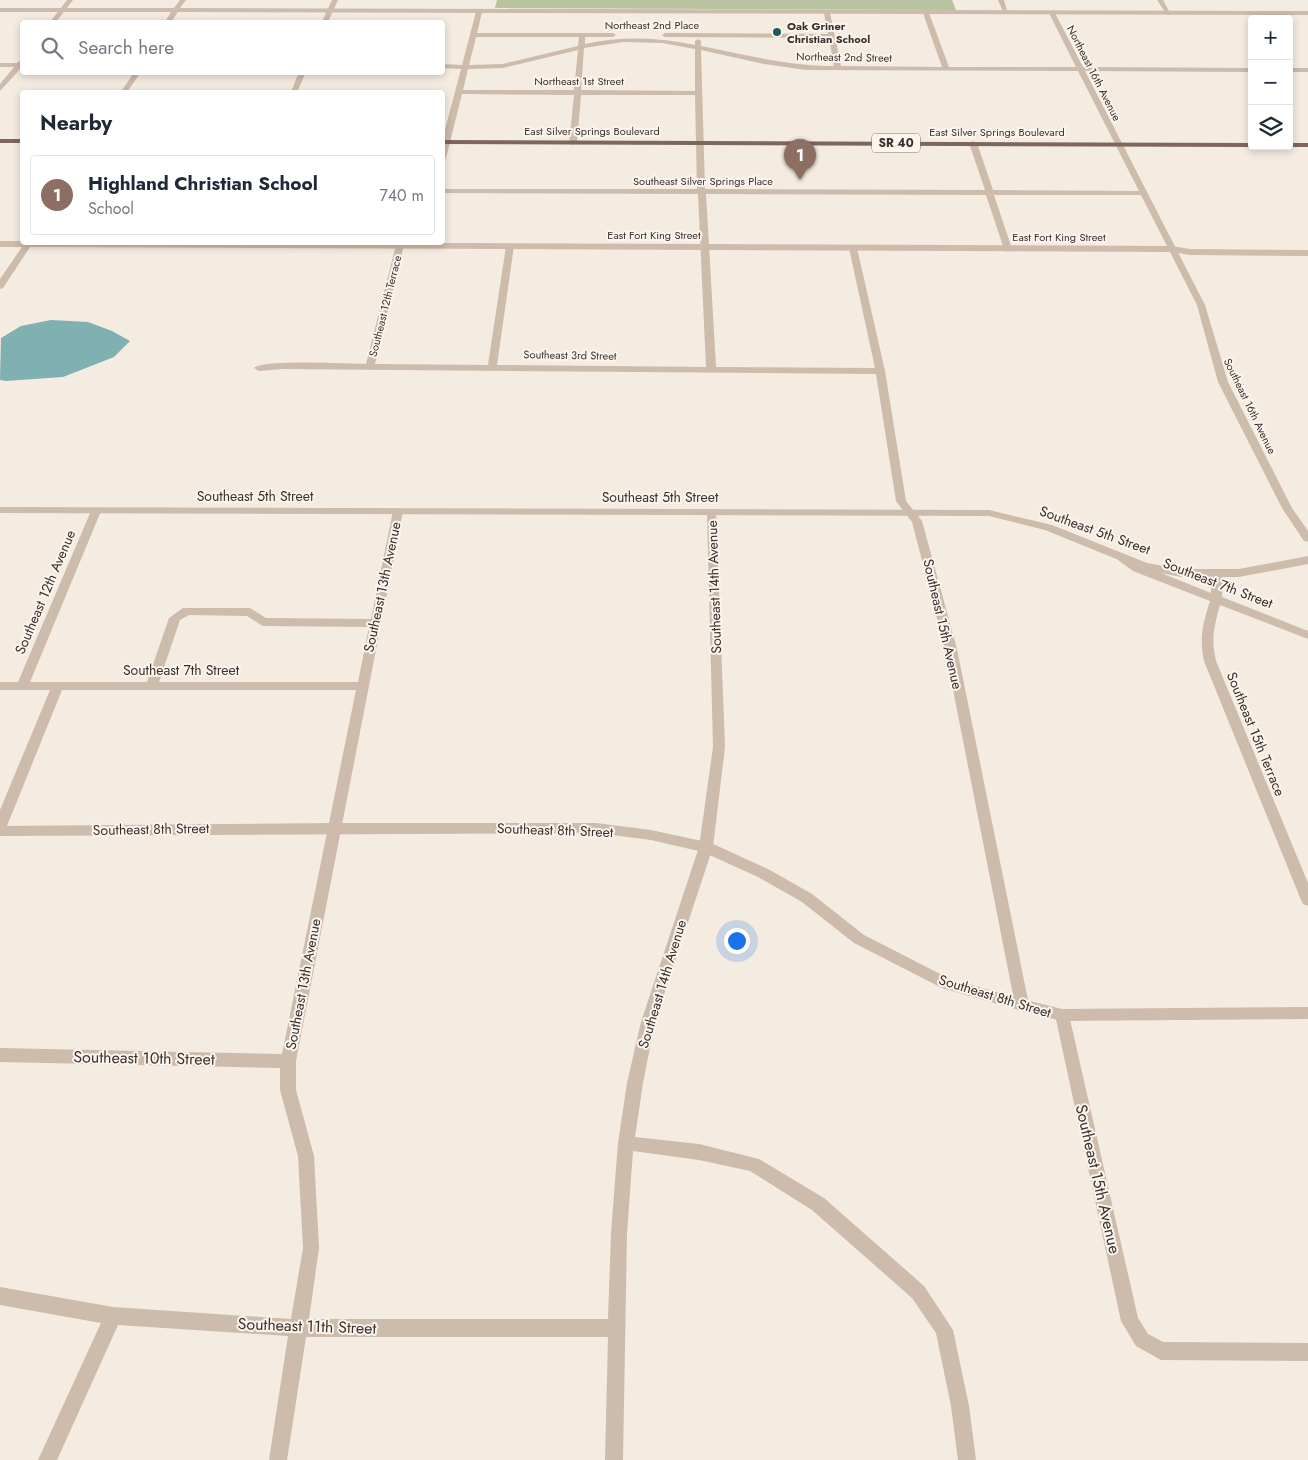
<!DOCTYPE html>
<html lang="en">
<head>
<meta charset="utf-8">
<style>
  :root { --surface:#fff; --page:#f2f2f3; --text:#1f2937; --muted:#747a83; --line:#e0e1e3; --accent:#1f5a5e }
  body { margin:0; font-family:Jost,sans-serif; background:var(--page); color:var(--text) }
  .controls { position:absolute; right:15px; top:15px; display:grid; overflow:hidden; border-radius:5px; box-shadow:0 2px 8px #0003 }
  .controls button { width:45px; height:45px; display:grid; place-items:center; padding:0; border:0; border-bottom:1px solid var(--line); background:var(--surface); color:var(--text); font:25px sans-serif }
  .you { position:absolute; left:736px; top:940px; width:18px; height:18px; margin:-12px; border:4px solid #fff; border-radius:50%; background:#1a73e8; box-shadow:0 0 0 8px #1a73e833 }
  .badge { display:grid; place-items:center; width:32px; height:32px; border-radius:50%; background:var(--accent); color:#fff; font-size:16px; font-weight:700 }
  .pin { position:absolute; translate:-50% -41px; filter:drop-shadow(0 1px 2px #0008) }
  .pin::after { content:''; position:absolute; top:26px; width:18px; height:15px; background:inherit; clip-path:polygon(0 0,100% 0,50% 100%) }
  .list { margin:0; padding:0; list-style:none }
  h2 { display:flex; justify-content:space-between; align-items:center; height:65px; margin:0; padding:0 20px; font-size:21px }
  h2 small { font-size:16px; font-weight:400; color:var(--muted) }
  .list li { display:grid; grid-template-columns:32px 1fr auto; gap:15px; align-items:center; box-sizing:border-box; height:80px; margin:0 10px 10px; padding:0 10px; border:1px solid var(--line); border-radius:5px }
  .list b { display:block; font-size:19px; white-space:nowrap }
  .list p { margin:0; font-size:16px; white-space:nowrap; color:var(--muted) }
  .list em { font-size:16px; font-style:normal; color:var(--muted) }
  .icon { flex:none; width:28px; height:28px; fill:none; stroke:currentColor; stroke-width:2; stroke-linecap:round; stroke-linejoin:round }
  .map { position:relative; flex:none; width:1308px; height:1460px; overflow:hidden }
  .search { position:absolute; background:var(--surface); box-shadow:0 2px 8px #0003; left:20px; top:20px; width:425px; height:55px; display:flex; align-items:center; gap:12px; box-sizing:border-box; padding:0 18px; border-radius:5px; color:var(--muted); font-size:19px }
  .panel { position:absolute; background:var(--surface); box-shadow:0 2px 8px #0003; left:20px; top:90px; width:425px; height:155px; border-radius:5px }
  .map>svg:first-child { display:block }
</style>
</head>
<body>
<div class="map">
<svg width="1308" height="1460" viewBox="0 0 1308 1460">
  <rect width="100%" height="100%" fill="#f4ebe1"/>
  <path fill="#b8c4a0" d="M497,0H952L956,10L495,8Z"/>
  <path fill="#7fb0b2" d="M51,320L88,322L112,331L130,341L114,357L63,377L6,381L0,380L1,338L21,326Z"/>
  <g fill="none" stroke-linecap="round" stroke-linejoin="round">
    <path fill="#cdbbac" fill-rule="evenodd" d="M67,0H73L56,22H50Z
      M332,0H338L328,22H322Z
      M998,0H1004L1008,14H1004Z
      M1157,0H1163L1171,15H1167Z
      M479,10L482,12L477,33H613L616,35L613,37H585V44C622,36 658,37 695,45V41L698,39L701,41V46C746,55 788,66 834,66L829,38L665,37L662,35L665,33L828,34L824,13L827,11L830,13L841,66L942,67L923,13L926,11L929,13L949,67H1076L1049,13L1052,11L1055,13L1083,67L1252,68V72L1085,71L1205,305L1228,382L1292,508L1308,531V542L1304,541L1282,508L1218,382L1197,305L1141,195H994L1012,249L1008,252L1004,249L986,195L706,194L716,367L875,368L849,248L853,245L857,248L885,371L906,501L922,521L957,649L1029,1005L1027,1010L1022,1011L1017,1010L1015,1005L945,649L912,522L896,501L876,374L282,369L259,371L254,368C265,359 347,364 366,364L396,245L400,242L404,245L375,364L488,365L506,246L510,243L514,246L497,365L706,367L698,194L442,193V189H697L695,95H581L577,143L573,145L569,143L574,95L462,94L446,158L442,160V141L461,69L442,68V64L462,65L476,12ZM476,37H579L578,46L503,64L469,65ZM623,42L662,43L695,49V91L581,90L584,48ZM578,50L574,90H463L468,69L503,68ZM701,50L764,64L806,70L1078,71L1139,191L993,190L977,143L973,141L969,143L985,190L705,189Z
      M22,59V67L0,91V84L14,67H0V63H17Z
      M1289,68H1308V72H1289Z
      M299,72H306L297,92H291Z
      M96,508L101,511L30,682H147L169,618L183,608H250L266,618L371,619L393,511L398,508L403,511L296,1061V1090L314,1156L319,1248L309,1319H608L611,1233L618,1143L627,1083L641,1022L699,847L713,747L707,512L712,509L716,510L725,747L713,847L655,1022L643,1083L635,1137L699,1144L759,1159L824,1198L924,1286L953,1330L969,1406L976,1460H958L951,1406L936,1333L912,1298L812,1210L750,1171L699,1160L633,1151L627,1233L623,1460H605L608,1337H306L287,1460H269L288,1336L118,1325L57,1460H38L101,1323L0,1305V1287L113,1307L291,1319L303,1248L298,1156L280,1090V1068L0,1062V1048L282,1054L356,690H62L7,826L5,830L0,831V810L50,690H0V682H18L91,511ZM189,615L247,616L263,626L369,627L358,682H159L180,620Z
      M1122,553L1141,565L1211,593V574L1217,570L1221,571L1223,574L1222,597L1308,631V639L1220,605C1214,626 1211,639 1216,661L1308,883V906L1303,904L1301,900L1204,661C1199,637 1203,624 1210,601L1133,571L1118,560L1116,557L1118,554Z
      M1062,1009L1067,1010L1069,1015L1138,1318L1148,1334L1163,1342L1308,1343V1361L1161,1360L1136,1346L1121,1321L1055,1015L1057,1010Z"/>
    <path fill="#cdbbac" fill-rule="evenodd" d="M180,0H186L180,8L1308,11V15L178,12L171,22H165L171,12H0V8H174Z
      M134,72H141L127,92H121Z
      M0,241L1171,246L1190,249L1308,250V256L1190,255L1171,252L30,247L3,288L0,289V279L22,247H0Z
      M0,507L989,510L1052,525L1147,563L1181,569H1239L1308,556V564L1239,577H1181L1141,569L1045,530L989,516L0,513Z
      M334,823H596L651,830L711,843L768,869L812,894L864,935L950,979L1022,999L1062,1009L1308,1007V1019L1062,1021L1022,1011L942,988L854,943L802,902L758,877L703,852L651,840L596,833L0,836V826Z"/>
    <path fill="#7d675c" fill-rule="evenodd" d="M0,139H22V143H0Z
      M442,140L1252,143V146H1255L1252,147L442,144Z
      M1289,143H1308V147H1286L1289,146Z"/>
  </g>
  <circle fill="#1f5a5e" stroke="#fbf5ee" stroke-width="2" cx="777" cy="32" r="5"/>
  <g text-anchor="middle" dominant-baseline="central" stroke-width="4" stroke-linejoin="round" paint-order="stroke">
    <g font-size="11" fill="#3b302b" stroke="#fbf5ee">
      <text x="652" y="25">Northeast 2nd Place</text>
      <text transform="translate(844 57) rotate(1)">Northeast 2nd Street</text>
      <text transform="translate(1094 73) rotate(63)">Northeast 16th Avenue</text>
      <text x="579" y="81">Northeast 1st Street</text>
      <text x="592" y="131">East Silver Springs Boulevard</text>
      <text x="997" y="132">East Silver Springs Boulevard</text>
      <text x="703" y="181">Southeast Silver Springs Place</text>
      <text x="654" y="235">East Fort King Street</text>
      <text x="1059" y="237">East Fort King Street</text>
      <text transform="translate(385 306) rotate(-76)">Southeast 12th Terrace</text>
      <text transform="translate(570 355) rotate(1)">Southeast 3rd Street</text>
      <text transform="translate(1250 406) rotate(64)">Southeast 16th Avenue</text>
    </g>
    <g font-size="11" font-weight="bold" fill="#3b302b" stroke="#fbf5ee" text-anchor="start">
      <text x="787" y="26">Oak Griner<tspan x="787" dy="13">Christian School</tspan></text>
    </g>
    <rect fill="#fbf5ee" stroke="#756b66" stroke-width="1" x="872" y="133.5" width="48" height="19" rx="4"/>
    <g font-size="12" font-weight="bold" fill="#3b302b">
      <text x="896" y="143">SR 40</text>
    </g>
    <g font-size="14" fill="#3b302b" stroke="#fbf5ee">
      <text x="255" y="496">Southeast 5th Street</text>
      <text x="660" y="497">Southeast 5th Street</text>
      <text transform="translate(1095 530) rotate(20)">Southeast 5th Street</text>
      <text transform="translate(1218 583) rotate(21)">Southeast 7th Street</text>
      <text transform="translate(382 587) rotate(-78)">Southeast 13th Avenue</text>
      <text transform="translate(714 587) rotate(-92)">Southeast 14th Avenue</text>
      <text transform="translate(45 592) rotate(-67)">Southeast 12th Avenue</text>
      <text transform="translate(943 624) rotate(77)">Southeast 15th Avenue</text>
      <text x="181" y="670">Southeast 7th Street</text>
      <text transform="translate(1256 734) rotate(68)">Southeast 15th Terrace</text>
      <text transform="translate(151 829) rotate(-1)">Southeast 8th Street</text>
      <text transform="translate(555 830) rotate(2)">Southeast 8th Street</text>
      <text transform="translate(303 984) rotate(-79)">Southeast 13th Avenue</text>
      <text transform="translate(662 984) rotate(-73)">Southeast 14th Avenue</text>
      <text transform="translate(995 996) rotate(17)">Southeast 8th Street</text>
    </g>
    <g font-size="16" fill="#3b302b" stroke="#fbf5ee">
      <text transform="translate(144 1058) rotate(1)">Southeast 10th Street</text>
      <text transform="translate(1098 1179) rotate(77)">Southeast 15th Avenue</text>
      <text transform="translate(307 1326) rotate(2)">Southeast 11th Street</text>
    </g>
  </g>
</svg>
<div class="controls">
<button>+</button>
<button>−</button>
<button><svg class="icon" aria-label="layers" viewBox="0 0 24 24"><path d="M12 4l9 5-9 5-9-5zM3 14l9 5 9-5"/></svg></button>
</div>
<div class="you"></div>
<div class="pin badge" style="left:800px;top:180px;background:#8d6e63">1</div>
<div class="search"><svg class="icon" aria-label="search" viewBox="0 0 24 24"><circle cx="10" cy="10" r="6"/><path d="M15 15l6 6"/></svg>Search here</div>
<section class="panel">
<h2>Nearby<small></small></h2>
<ul class="list">
<li><span class="badge" style="background:#8d6e63">1</span><div><b>Highland Christian School</b><p>School</p></div><em>740 m</em></li>
</ul>
</section>
</div>
</body>
</html>
